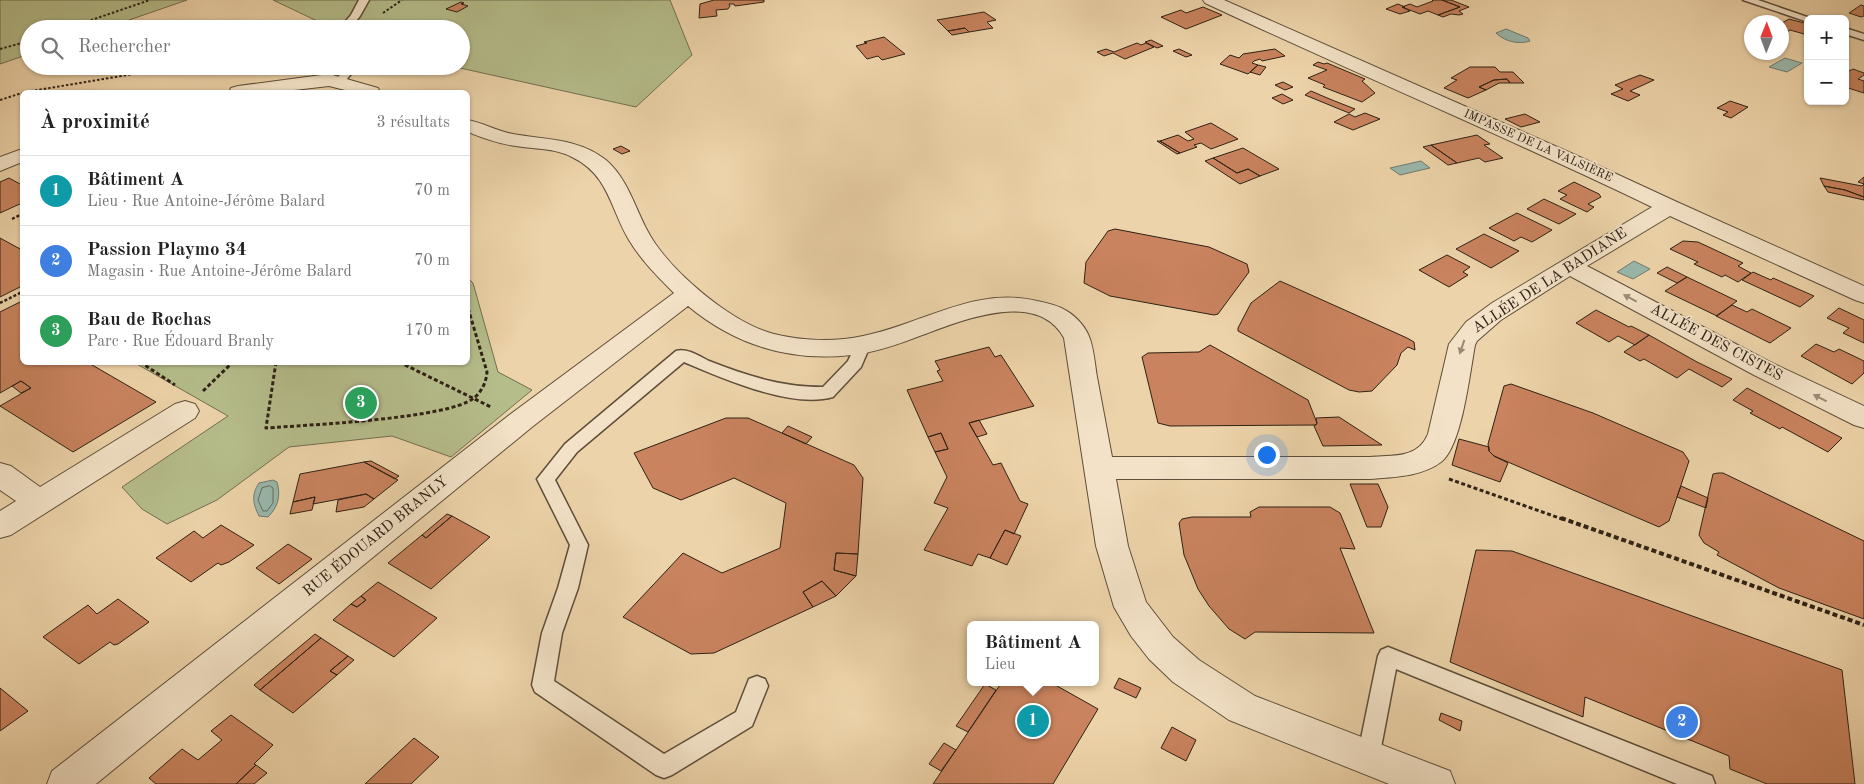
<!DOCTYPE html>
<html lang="fr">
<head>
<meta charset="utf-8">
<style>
  :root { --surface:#fff; --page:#f2f2f2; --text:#222; --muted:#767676; --line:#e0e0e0; --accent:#111827 }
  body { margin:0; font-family:"Old Standard TT",serif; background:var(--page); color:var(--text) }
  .controls { position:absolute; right:15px; top:15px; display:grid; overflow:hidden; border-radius:8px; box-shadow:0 1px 4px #0004 }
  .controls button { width:45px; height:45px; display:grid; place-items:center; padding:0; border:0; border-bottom:1px solid var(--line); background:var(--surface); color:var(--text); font:25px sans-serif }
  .compass { position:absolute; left:1744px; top:15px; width:45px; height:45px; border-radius:50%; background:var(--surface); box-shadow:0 1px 4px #0004; rotate:1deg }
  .you { position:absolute; left:1266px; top:454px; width:18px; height:18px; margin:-12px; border:4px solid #fff; border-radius:50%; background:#1a73e8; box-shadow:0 0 0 8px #1a73e833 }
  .badge { display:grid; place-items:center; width:32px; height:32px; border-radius:50%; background:var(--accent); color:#fff; font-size:16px; font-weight:700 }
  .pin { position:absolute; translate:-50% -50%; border:2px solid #fff; box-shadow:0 1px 5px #0006 }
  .popup { position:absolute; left:967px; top:621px; width:132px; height:65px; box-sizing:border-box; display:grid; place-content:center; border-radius:8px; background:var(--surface); filter:drop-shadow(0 1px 4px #0005); font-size:16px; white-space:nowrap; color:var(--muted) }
  .popup b { font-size:19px; color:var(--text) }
  .popup::after { content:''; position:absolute; left:50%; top:100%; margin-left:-10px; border:10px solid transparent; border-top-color:var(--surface) }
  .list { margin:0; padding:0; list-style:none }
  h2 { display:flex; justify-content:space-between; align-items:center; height:65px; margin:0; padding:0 20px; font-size:21px }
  h2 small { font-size:16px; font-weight:400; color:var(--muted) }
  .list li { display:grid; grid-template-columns:32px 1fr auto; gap:15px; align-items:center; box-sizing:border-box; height:70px; padding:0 20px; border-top:1px solid var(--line) }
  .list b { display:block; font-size:19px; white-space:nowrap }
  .list p { margin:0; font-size:16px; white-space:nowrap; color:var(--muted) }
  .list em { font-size:16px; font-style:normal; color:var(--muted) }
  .icon { flex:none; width:28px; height:28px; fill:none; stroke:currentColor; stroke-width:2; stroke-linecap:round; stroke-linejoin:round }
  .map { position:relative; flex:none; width:1864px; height:784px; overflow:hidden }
  .search { position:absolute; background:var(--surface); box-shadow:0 1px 4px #0004; left:20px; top:20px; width:450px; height:55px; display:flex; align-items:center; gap:12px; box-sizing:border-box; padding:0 18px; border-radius:28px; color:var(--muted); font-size:19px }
  .panel { position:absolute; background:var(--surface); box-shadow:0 1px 4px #0004; left:20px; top:90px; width:450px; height:275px; border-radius:8px }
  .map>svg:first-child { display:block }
</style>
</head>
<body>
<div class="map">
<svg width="1864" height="784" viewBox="0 0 1864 784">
  <rect width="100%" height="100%" fill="#edd3a9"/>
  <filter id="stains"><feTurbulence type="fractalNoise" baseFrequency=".004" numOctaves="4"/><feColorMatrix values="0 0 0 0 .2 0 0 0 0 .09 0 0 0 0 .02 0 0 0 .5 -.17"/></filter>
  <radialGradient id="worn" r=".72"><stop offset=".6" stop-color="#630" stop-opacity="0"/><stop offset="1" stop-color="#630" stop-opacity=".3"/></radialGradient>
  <path fill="#b5bd8b" stroke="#726f50" d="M0,0H187L103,29H29V54L0,64Z
    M273,0H670L692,55L636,107L451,66H461V29H334Z
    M468,278L473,283L498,372L532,390L451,457L392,436L289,447L217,500L167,524L142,509L122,487L228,416L135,363L468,362Z"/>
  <path fill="#99b7ab" stroke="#6e7b6f" d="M1506,29L1528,38L1530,41C1518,45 1504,41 1496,33Z
    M1785,58L1802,63L1787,72L1769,67Z
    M1421,161L1430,168L1400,175L1390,168Z
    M1634,261L1650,269L1633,279L1617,272Z
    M273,480L277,482C281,496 278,507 268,517L259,516C253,504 251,495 259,483Z"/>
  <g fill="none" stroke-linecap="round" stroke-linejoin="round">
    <path stroke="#646c60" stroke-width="1" d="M270,486L273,488V503L267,511H263L258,500L262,488Z"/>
  </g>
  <path fill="#c9835e" stroke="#2e2115" d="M714,0H764V2L735,6L734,4H729L730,6L728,9L716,10L717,16L699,18L700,4Z
    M1432,0H1442L1460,7L1438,15L1428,11L1420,14L1402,7L1410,4L1417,7L1433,1Z
    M1442,0H1451L1469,7L1459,11L1463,14L1459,15L1451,14L1443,17L1438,15L1460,7Z
    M461,2L464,3L461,4L468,6L457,12L446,9Z
    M1398,4L1405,7H1402L1410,11L1400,14L1386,9Z
    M1861,5L1864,6V16L1861,17L1849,13Z
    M1203,7L1222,15L1186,29L1161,17L1181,10L1186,13Z
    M984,12L996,20L987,22L993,28L969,32L965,28L948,31L937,20Z
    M1789,19L1808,24V32L1804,34L1790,30L1782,35V23Z
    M965,28L969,32L952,35L948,31Z
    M884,37L905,54L882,60L878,56L867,59L856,46L867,43L864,42Z
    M1151,40L1163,46L1157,48L1145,42Z
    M1137,43L1141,45L1146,43L1154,47L1125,59L1113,53L1104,56L1097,52L1106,49L1114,52Z
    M1179,49L1192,55L1186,57L1173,51Z
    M1275,49L1285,56L1262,61L1260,59L1254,61L1252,63L1258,65L1248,74L1220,64L1230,55L1239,58L1243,54Z
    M1318,62L1324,64L1327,63L1365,79L1362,81L1375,93L1362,102L1323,87L1325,85L1308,78L1327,70L1313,65Z
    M1258,65L1266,67L1260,75L1250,72Z
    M1470,67H1495L1500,72H1513L1524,83H1510L1507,79L1494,80L1479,87L1486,90L1468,98L1444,88L1457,80L1451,78Z
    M1853,69L1864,73V75L1858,79L1864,81V93L1845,87V73Z
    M1640,75L1654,80L1630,91L1640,95L1628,101L1611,94L1623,89L1615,85Z
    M1507,79L1510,83H1499L1486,90L1479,87L1494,80Z
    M1283,82L1293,87L1285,90L1275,85Z
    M1311,91L1332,100L1355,109L1349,113L1305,95Z
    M1282,94L1293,100L1283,104L1272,98Z
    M1730,101L1748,107L1731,118L1723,115L1728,112L1717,108Z
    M1365,113L1380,119L1353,130L1334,122L1349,114L1355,117Z
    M1525,114L1540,122L1521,127L1505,119Z
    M1211,123L1238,139L1211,149L1201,143L1194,145L1197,147L1180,153L1160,141L1178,135L1188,141L1194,139L1185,132Z
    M1477,135L1490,144L1484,145L1503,158L1485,162L1479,158L1457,163L1431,145Z
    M1157,141H1160L1180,153L1177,154Z
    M1431,145L1457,163L1448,165L1423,147Z
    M621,146L630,151L622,154L613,149Z
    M1243,148L1279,169L1260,176L1248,169L1237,173L1213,158Z
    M1213,158L1237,173L1248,169L1260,176L1240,184L1205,161Z
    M1864,177V197L1845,190L1824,186L1820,178L1862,186L1864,184L1858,182Z
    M9,178L22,185V203L0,213V182Z
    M1574,182L1599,194L1601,197L1588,204L1594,207L1587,212L1560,199L1567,195L1558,191Z
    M1824,186L1845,190L1864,197V200L1828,192Z
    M1544,199L1576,214L1559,224L1527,209Z
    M1517,213L1552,230L1532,242L1521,237L1514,241L1489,228Z
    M1115,229L1209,247L1247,264L1249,272L1218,314L1214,315L1110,296L1084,283L1086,262L1108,231Z
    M1484,234L1519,251L1491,268L1456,249Z
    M0,238L22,250V286L0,297Z
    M1683,241L1698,242L1743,263L1738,266L1751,273L1738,282L1725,275L1722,277L1694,264L1698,262L1670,249Z
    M1447,255L1470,267L1463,272L1468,275L1449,287L1419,270Z
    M1667,267L1687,277L1677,283L1657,273Z
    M1753,272L1771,280L1773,278L1814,296L1800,307L1742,280Z
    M1687,277L1737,301L1717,316L1665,291Z
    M1280,281L1407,338L1414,342L1415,350L1408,347L1401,353L1397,365L1372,391L1359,392L1349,390L1238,331V328L1251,303Z
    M22,301V362H87L156,402L73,452L0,406L31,388L21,381L0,393V312Z
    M1732,305L1747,312L1752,309L1791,328L1770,343L1716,316Z
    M1839,308L1864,320V343L1843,333L1849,328L1827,318Z
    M1596,310L1629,327L1631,326L1649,335L1635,345L1618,336L1609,342L1576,323Z
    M1649,335L1697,362L1732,379L1722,387L1689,369L1677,378L1644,359L1640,361L1624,352Z
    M1816,344L1834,352L1839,349L1864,361V373L1852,384L1801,356Z
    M1210,345L1308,400L1317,423L1316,425L1170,426L1158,423L1142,357L1148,353L1199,352Z
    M989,347L995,357L1001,355L1034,406L969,423L993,465L1001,463L1020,501L1028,504L1014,534L1005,530L990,558L978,554L972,566L924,550L948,508L934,503L947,477L935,452L948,449L941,433L928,437L907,390L943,381L937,371L940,370L935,361Z
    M21,381L31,388L21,393L12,386Z
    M1511,384L1593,413L1683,452L1689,461L1669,521L1659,527L1494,456L1489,451L1488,444L1504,386Z
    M1747,388L1842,438L1828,452L1782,427L1780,429L1750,413L1753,411L1733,400Z
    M1339,417L1382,445L1323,446L1314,426L1317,423L1316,418Z
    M726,418H748L854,465L863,478L858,554L836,553L834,570L856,576L836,596L822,581L803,592L813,607L714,653L691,654L623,617L683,553L722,573L780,548L786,503L734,478L681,500L653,488L634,453Z
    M979,420L987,434L977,437L969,423Z
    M788,426L812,437L806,444L782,433Z
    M941,433L948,449L935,452L928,437Z
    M1459,439L1489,447V451L1494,456L1508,463L1500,482L1452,465Z
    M371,461L399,476L395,479L364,462Z
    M364,462L398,480L374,499L366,494L313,504L315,497L293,502L300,474Z
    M1718,473H1723L1864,541V619L1779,588L1717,555L1719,552L1704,543L1699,535L1713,474Z
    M1350,484H1378L1388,507L1381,527H1367Z
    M1681,486L1708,498L1706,508L1677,497Z
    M366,494L374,499L364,507L336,512L338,500Z
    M315,497L312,510L290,514L293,502Z
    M1259,507H1330L1340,513L1355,549L1340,548L1374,633L1255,632L1245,639L1229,629L1209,606L1198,589L1184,555L1179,523L1182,519L1192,517H1251L1250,512Z
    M447,514L452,516L426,538L422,535Z
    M452,516L490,537L431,589L388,563L422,535L426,538Z
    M221,525L254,545L229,562L221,565L218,563L191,582L156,558L194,531L203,538Z
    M1005,530L1021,536L1007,565L990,558Z
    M288,544L312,559L279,584L256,568Z
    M1476,550L1512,551L1842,670L1855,784H1767L1730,769L1729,756L1585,697L1583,717L1450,662Z
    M836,553L858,554L856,576L834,570Z
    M822,581L836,596L813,607L803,592Z
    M378,582L437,618L394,657L333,620L351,604L357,607L366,600L361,596Z
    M361,596L366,600L357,607L351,604Z
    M118,599L149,622L118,644L114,645L110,642L79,664L43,637L88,605L97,614Z
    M315,634L321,638L260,690L254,685Z
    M321,638L348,656L330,671L337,675L293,713L260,690Z
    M348,656L354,660L337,675L330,671Z
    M1119,678L1141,688L1136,698L1114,688Z
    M1002,682H1050L1098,709L1053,784H933Z
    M985,684L996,690L968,732L956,726Z
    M0,688L28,711L0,731Z
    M1441,713L1462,721L1460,731L1439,720Z
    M231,715L273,745L254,764L256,765L236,784H156L149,778L182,749L198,760L222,740L211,731Z
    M1172,727L1196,740L1186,761L1161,748Z
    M414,738L439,757L411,784H365Z
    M944,743L956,750L941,771L929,764Z
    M256,765L267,773L254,784H236Z"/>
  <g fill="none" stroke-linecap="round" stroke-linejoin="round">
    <g stroke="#5e4e3a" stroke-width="3">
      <path id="lane" d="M359,0H369L360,16L350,29H339L351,15Z
        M1743,0H1758L1813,19H1808V22L1805,21Z
        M1845,28L1864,34V40L1845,34Z
        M344,66H354V70L343,84H335L334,82L344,70Z
        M862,341L867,342L870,346L861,367L833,397C791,409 722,378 684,362L577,452L555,480L588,545L578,588L562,633L554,681L664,754L736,712L749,679L757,676L765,679L768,686L752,726L672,775L664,778L656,775L535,692L532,685L542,633L558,588L570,545L537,479L565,444L676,351C687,348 699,356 709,361C747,376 782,387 823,387L848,361L857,342Z
        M1388,647L1712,776L1715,784H1677L1396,669L1379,758L1376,766L1368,769L1360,766L1357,758L1378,656L1381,650Z"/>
    </g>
    <g stroke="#5e4e3a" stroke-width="2">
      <path id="street" d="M1203,0H1224L1571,153L1677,202L1864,286V303L1855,300L1670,216L1587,266L1772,363L1864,406V428L1854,425L1754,375L1570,276L1501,320L1477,341L1475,345C1470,371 1462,447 1441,462C1421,477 1393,477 1370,479H1116L1128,546L1146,602L1173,637L1199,660L1255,696L1450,771L1455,784H1389L1229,720L1173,682L1149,659L1131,636L1114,607L1096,546L1064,338C1036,287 956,323 917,337C896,345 873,353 851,355C790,362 735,345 688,306L532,427L96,784H47L52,771L512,413L674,293C657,276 641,260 629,240C610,208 609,175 572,157C555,148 534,149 516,146C499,144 483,138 468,132V120C483,123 497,131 513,134C546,140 578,138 606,160C627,178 635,207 647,230C667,269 731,323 774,334C801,341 836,342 863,336C923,324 974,286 1037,301C1047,303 1057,305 1065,310C1076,316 1086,327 1090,339C1094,351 1095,365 1097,377C1102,404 1107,430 1112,457H1370C1392,455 1418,459 1428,434L1449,344L1466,322L1492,303L1652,207C1505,136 1354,73 1205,3Z
        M329,74L378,88L380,92H353L329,86L277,92H229L231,88L238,86Z
        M22,149V162L0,171V157Z
        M185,401L195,404L199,411L195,418L11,535L0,538V511L16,501L0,490V463L11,466L40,487L175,404Z"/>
    </g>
    <path stroke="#2e2115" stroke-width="2" stroke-dasharray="2.5 2" stroke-linecap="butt" d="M383,13L402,0
      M65,29L150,0
      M0,49L29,41
      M26,92L181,66
      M0,100L22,93"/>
    <path stroke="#2e2115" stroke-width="2.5" stroke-dasharray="3 2" stroke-linecap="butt" d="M12,219L22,214
      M0,303L22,292"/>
    <path stroke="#2e2115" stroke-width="3" stroke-dasharray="4 2.5" stroke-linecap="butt" d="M140,362L175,385
      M276,362L266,428C305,425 448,419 474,398C482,391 486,383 487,372L468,308
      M399,362L491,407
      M203,391L233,362
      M1449,479L1565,520"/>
    <path stroke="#2e2115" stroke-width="4" stroke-dasharray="5 3" stroke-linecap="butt" d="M1561,518L1864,625"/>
    <use href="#lane" fill="#f3e2c7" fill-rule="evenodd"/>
    <use href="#street" fill="#f3e2c7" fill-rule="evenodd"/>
  </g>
  <defs><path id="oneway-solid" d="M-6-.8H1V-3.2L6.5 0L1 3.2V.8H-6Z" transform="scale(1.25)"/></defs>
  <g fill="#9a8b77">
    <use href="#oneway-solid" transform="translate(1630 298) rotate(-152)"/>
    <use href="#oneway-solid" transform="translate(1462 347) rotate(109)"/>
    <use href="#oneway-solid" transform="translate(1820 398) rotate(-153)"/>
  </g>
  <g text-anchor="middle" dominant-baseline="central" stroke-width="4" stroke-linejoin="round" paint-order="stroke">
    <g font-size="12" fill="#2e2115" stroke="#f3e2c7">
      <text transform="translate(1538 146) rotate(24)">IMPASSE DE LA VALSIÈRE</text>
    </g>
    <g font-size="15" fill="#2e2115" stroke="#f3e2c7">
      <text transform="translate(1550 281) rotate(-33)">ALLÉE DE LA BADIANE</text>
      <text transform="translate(1716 343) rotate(28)">ALLÉE DES CISTES</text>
      <text transform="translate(376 537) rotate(-39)">RUE ÉDOUARD BRANLY</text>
    </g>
  </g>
  <rect width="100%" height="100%" filter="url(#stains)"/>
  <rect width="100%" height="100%" fill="url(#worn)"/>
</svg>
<div class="controls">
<button>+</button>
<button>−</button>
</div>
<svg class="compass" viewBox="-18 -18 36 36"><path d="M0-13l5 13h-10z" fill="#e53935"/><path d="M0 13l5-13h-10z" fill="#767676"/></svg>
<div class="you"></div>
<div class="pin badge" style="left:1033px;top:721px;background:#0f9aa8">1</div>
<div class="popup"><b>Bâtiment A</b>Lieu</div>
<div class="pin badge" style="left:1682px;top:722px;background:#3f7fe0">2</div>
<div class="pin badge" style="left:361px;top:403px;background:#2e9e5b">3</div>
<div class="search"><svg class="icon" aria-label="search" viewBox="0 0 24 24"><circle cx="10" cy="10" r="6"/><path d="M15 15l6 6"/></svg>Rechercher</div>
<section class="panel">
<h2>À proximité<small>3 résultats</small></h2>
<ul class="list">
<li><span class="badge" style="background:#0f9aa8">1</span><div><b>Bâtiment A</b><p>Lieu · Rue Antoine-Jérôme Balard</p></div><em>70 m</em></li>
<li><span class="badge" style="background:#3f7fe0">2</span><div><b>Passion Playmo 34</b><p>Magasin · Rue Antoine-Jérôme Balard</p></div><em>70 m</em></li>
<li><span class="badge" style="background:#2e9e5b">3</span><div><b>Bau de Rochas</b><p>Parc · Rue Édouard Branly</p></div><em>170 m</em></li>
</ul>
</section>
</div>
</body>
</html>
